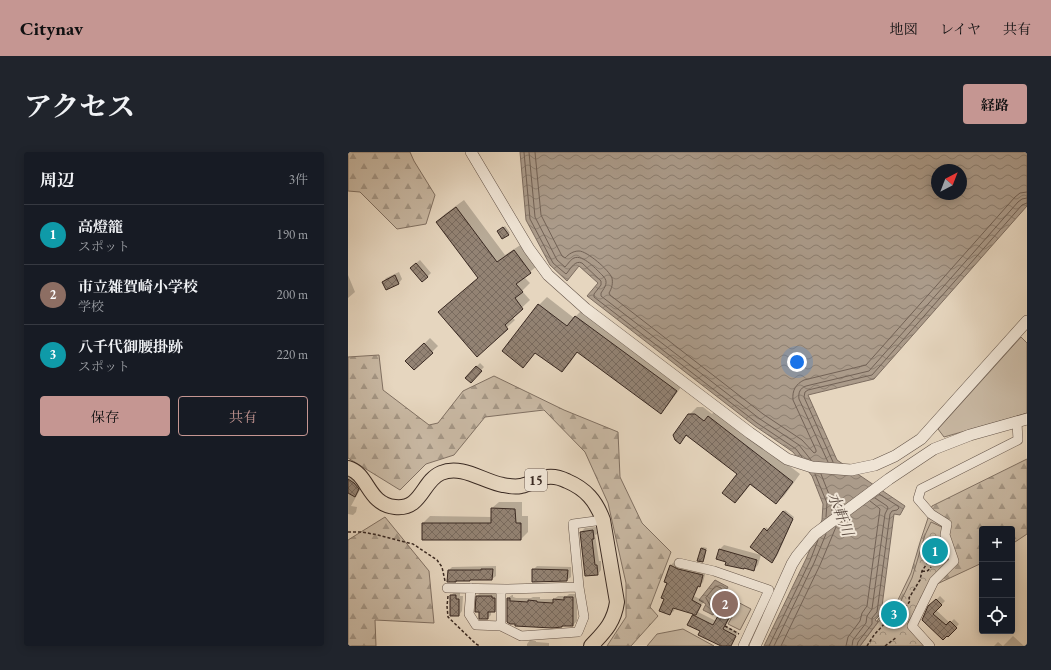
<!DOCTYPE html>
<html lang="ja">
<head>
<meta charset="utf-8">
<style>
  :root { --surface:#171b24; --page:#20242c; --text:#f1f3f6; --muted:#9ea1a6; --line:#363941; --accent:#c59692 }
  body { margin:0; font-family:"EB Garamond","Noto Serif JP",serif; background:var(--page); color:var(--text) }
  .controls { position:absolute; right:12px; bottom:12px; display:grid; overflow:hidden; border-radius:4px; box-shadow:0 2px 10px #0003 }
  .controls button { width:36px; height:36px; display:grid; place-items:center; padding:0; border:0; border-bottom:1px solid var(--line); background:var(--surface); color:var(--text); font:20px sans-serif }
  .compass { position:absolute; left:583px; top:12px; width:36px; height:36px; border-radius:50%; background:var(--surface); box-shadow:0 2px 10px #0003; rotate:42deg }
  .you { position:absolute; left:449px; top:210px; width:14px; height:14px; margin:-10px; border:3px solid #fff; border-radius:50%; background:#1a73e8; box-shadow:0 0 0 6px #1a73e833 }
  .badge { display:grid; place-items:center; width:26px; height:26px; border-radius:50%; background:var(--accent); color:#fff; font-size:13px; font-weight:700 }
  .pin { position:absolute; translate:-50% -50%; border:2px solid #fff; box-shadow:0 1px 4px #0006 }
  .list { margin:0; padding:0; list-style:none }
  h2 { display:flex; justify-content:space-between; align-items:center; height:52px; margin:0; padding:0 16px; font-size:17px }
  h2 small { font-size:13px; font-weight:400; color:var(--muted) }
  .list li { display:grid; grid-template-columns:26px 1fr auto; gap:12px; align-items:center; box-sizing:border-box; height:60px; padding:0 16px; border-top:1px solid var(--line) }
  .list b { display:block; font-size:15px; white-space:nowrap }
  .list p { margin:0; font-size:13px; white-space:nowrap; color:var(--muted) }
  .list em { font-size:13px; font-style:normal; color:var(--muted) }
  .actions { display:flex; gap:8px; padding:12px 16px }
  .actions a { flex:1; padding:9px 0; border:1px solid var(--accent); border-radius:4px; text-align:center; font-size:14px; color:var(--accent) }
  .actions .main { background:var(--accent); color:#111 }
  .icon { flex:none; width:22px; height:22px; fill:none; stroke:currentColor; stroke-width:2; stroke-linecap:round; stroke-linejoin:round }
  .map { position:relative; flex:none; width:679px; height:494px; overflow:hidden; border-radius:4px }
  header { display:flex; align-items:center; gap:24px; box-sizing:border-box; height:56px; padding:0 20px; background:var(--accent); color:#111 }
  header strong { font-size:19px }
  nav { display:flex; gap:22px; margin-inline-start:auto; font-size:14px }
  .intro { display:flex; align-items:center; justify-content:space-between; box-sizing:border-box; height:96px; padding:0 24px }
  h1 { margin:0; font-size:28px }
  .button { padding:10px 18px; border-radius:4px; background:var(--accent); color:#111; font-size:14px; font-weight:700 }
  main { display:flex; gap:24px; padding:0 24px }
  aside { flex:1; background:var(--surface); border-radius:4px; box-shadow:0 2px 10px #0003 }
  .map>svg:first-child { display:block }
</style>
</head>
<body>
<header>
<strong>Citynav</strong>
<nav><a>地図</a><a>レイヤ</a><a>共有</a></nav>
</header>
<div class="intro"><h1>アクセス</h1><a class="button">経路</a></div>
<main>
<aside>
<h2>周辺<small>3件</small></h2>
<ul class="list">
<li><span class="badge" style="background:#0f9aa8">1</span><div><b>高燈籠</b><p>スポット</p></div><em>190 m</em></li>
<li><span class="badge" style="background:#8d6e63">2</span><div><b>市立雑賀崎小学校</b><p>学校</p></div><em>200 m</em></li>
<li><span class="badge" style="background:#0f9aa8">3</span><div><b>八千代御腰掛跡</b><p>スポット</p></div><em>220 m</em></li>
</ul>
<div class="actions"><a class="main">保存</a><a>共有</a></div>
</aside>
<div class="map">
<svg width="679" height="494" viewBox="0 0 679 494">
  <defs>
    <pattern id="forest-firs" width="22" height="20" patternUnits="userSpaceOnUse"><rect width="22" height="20" fill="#c9b9a4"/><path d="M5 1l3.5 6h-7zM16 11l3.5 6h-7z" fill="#a49685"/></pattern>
    <pattern id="park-crowns" width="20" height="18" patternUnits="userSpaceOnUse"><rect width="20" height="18" fill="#c9b9a4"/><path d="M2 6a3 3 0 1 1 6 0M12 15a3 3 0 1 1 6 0" fill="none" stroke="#a49685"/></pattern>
    <pattern id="water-waves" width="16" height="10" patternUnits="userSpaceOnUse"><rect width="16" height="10" fill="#ab9b8a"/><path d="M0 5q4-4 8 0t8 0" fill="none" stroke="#8c7e70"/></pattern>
    <pattern id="building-cross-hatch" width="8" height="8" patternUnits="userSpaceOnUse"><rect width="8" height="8" fill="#938374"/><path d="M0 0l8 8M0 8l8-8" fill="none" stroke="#796b5f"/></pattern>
  </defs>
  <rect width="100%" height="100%" fill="#e6d6bf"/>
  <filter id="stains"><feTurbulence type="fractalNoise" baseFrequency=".005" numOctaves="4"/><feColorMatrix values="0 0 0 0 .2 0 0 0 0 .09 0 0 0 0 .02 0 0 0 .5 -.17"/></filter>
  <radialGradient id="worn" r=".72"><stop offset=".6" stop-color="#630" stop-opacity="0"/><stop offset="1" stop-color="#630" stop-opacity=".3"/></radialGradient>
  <path fill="url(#forest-firs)" stroke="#817163" d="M0,0H62L66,9L87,43L78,72L49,77L12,40L0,39Z
    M31,203L35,238L81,273L90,271L115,239L146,224L216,258L270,280L272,325L294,371L323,400L302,455L310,464L283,494H259L278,465V431L260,351L237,300L196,258L137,265L106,303L78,312L52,338L0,306V205Z
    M679,307V382L664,392V377H634V411L574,439L515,494L531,466L548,452L563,421L573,387L584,354Z
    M37,365L81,419L86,471L27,468L28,494H0V388Z"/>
  <path fill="url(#park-crowns)" stroke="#817163" d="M583,370L594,375V386L600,401V409L561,469L560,472L576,494H512L530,470L551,453L564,426L577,383Z"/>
  <path fill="#c9b9a4" stroke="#817163" d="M673,185L679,191V261L663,266L596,285L590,277Z
    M382,446L403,457L392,478L380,472L384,465L375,461Z
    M335,477L366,494H299L309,482Z"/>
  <path fill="url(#water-waves)" stroke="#7d6d60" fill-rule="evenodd" d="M172,0H679V54L526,227L460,243L489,308L557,354L552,363L546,362L533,462L527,468L530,470L512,494H416L458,407L474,368L475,352L464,324L445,300L407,274L239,144L250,131L231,114L219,129L202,113L178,68ZM589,18H613V42H589Z
    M367,428L380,435L365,463L355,458L358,452L351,448Z"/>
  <path fill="#0003" d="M116,48L157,103L174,92L190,113L176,125L182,131L174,139L182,148L164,165L167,168L129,203L91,160L99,152L131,126L89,70L97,62Z
    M157,74L162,81L160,82L152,78Z
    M72,108L83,121L79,125L67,112Z
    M51,120L54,127L51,131L35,130L38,126Z
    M0,123L7,140L0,146Z
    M199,145L226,166L235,157L336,231L320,253L313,260L230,199L222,211L214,219L188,200L175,214L155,198L191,153Z
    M82,186L90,194L67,217L59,209Z
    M132,211L136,215L126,226L118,225Z
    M349,255H355L364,262L368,258L452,322L436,344L428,351L403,332L395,342L387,349L390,322L339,283L332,290L341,263Z
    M0,324L10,328L14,334L3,354L9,355L8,360L5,363L0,362Z
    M151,350H174V364H180V380L173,387H75V371L82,364L144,365V356Z
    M437,358L446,365L430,402L425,409L417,377L418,375L421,378Z
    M248,375L249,382L247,383L251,409H253V418L250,422L233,380L237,376Z
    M376,393L413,403L410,413L405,418L379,409L372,397Z
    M355,395L359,396L356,408L354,409L353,396Z
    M326,410L333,414L358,419L355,430L351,434L346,444L356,449L350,460L368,469L372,462L375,459L383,463L378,474L390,480L383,494H376L353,478L341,473L346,462L327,456L326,459L322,462L317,446L321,431L323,413Z
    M148,414V424L144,427L108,428L101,418L104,415Z
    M189,414L223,415V425L219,428L185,418Z
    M107,440H112V444H115L114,459L111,463L103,443Z
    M133,440L148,441V442H150V455L147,459H143V463L140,466L132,459L129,444Z
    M221,442H229V469L225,473H215L214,474H168L160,446L164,443H165V445L168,446H183L185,445H192V447H206L210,444H219Z
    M592,444L597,449L588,458L602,471L606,467L611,472L600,484L599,483L595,487L581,455Z
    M665,484L676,494H646L650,490L655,494Z
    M182,488L188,489V490L201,491V494H179V492Z"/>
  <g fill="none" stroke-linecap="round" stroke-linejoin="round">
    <path stroke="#726256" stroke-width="1" d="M176,0L182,67L205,111L218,122L219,121C223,116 227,108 234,111L253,129V133L246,142V145L409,271L448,297L454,305
      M181,0L187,65L209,108L217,115C220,112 223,107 226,106C235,102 249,118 255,124C261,130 257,135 253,141V144L412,267L451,293L463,308
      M187,0L193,63L214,104L217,106C221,102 225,99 231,99C239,99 261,118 264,126C265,131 264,136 261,141L262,143L415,262L454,288L466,301L468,300V298L445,248C444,238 448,232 456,228L518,213L667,45L672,41L679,40
      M480,310L451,247C450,241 452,236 458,234L521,219L670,50L674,47L679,46
      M485,310L456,245L457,240L460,238L524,223L674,53L679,51
      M467,322L479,351L478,365
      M473,322L484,350V362
      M368,434L373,436L374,438L365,454L363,455L358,446Z
      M421,494L462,409L470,388
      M426,494L466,411L478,382
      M433,494L472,413L488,375
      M498,494L500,485L512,469L514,461L519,454L532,357L531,356L522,349
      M504,494L505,488L518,471L519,464L524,457L537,362L540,356L539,354L527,346
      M509,494L510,490L524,472V466L529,460L542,362L544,359L549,358L551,356L550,354L531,342"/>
  </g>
  <path fill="url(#building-cross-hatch)" stroke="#392922" d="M108,55L149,110L166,98L183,121L168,132L175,140L167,146L175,157L157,173L160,177L129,205L90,160L130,126L88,70Z
    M155,75L161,83L154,87L149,79Z
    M68,111L80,125L74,130L62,116Z
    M47,123L51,132L38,138L34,130Z
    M190,152L219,174L227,164L329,239L313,262L229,200L214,220L187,201L175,216L154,199Z
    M76,191L85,201L66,218L57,209Z
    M128,214L134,219L123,231L117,226Z
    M340,262H347L356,269L360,264L445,330L428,352L402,332L387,351L374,341L389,322L338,283L332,292L327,288L325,283Z
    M0,327L6,331L11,337L7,345L0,341Z
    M143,356L167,357L168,371H173V388H74V371H143Z
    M435,359L445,367L428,404L424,411L402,395L416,376L419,379Z
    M245,378L246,387H244L247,413H249L250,423L237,424L232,380Z
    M353,396L358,398L355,410L349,409Z
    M371,397L409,408L406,419L396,416V417L377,413L378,410L368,407Z
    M322,413L330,417L355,423L352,435L350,434L344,448L353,453L348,463H345L365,473L371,462L381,466L375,477L388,484L383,494H373L350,483L352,479L339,473L345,462L325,456L322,463L311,459L316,447L313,446L319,431L316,430Z
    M133,417H145L144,428H122V429H108V430H99L100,418H133Z
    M184,417L220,418L219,429L184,430Z
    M102,443H108V447H111V464H102Z
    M128,444H144V446H147V460H140V467H131V460H127Z
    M216,445H225V474H214V475L204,476L167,474V472H162L159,470V446H162V449H164L180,450V448L189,449V450L205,451V447L216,448Z
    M588,447L594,453L585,462L598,473L602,469L609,476L600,485L599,484L595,488L574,468L580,454Z"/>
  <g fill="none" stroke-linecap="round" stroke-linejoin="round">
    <g stroke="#645449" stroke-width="10">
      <path id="minor" d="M331,411L366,419L421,438L395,494
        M99,436L158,437L231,435L225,372L255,368
        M123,436L121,462L128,473L153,474
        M153,437V474L173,484L230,480L236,465L231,435
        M582,494L564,474L586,429L606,409L597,383L599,372L583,362L570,347L573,337L670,288L669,271"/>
    </g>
    <g stroke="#645449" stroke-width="12">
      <path id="tertiary" d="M123,0L181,97L200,123L238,157L402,281L439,307L464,315L503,318L527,313L547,304L573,287L679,169
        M407,494L444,412L449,404L467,382L541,327L586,297L622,283L679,267"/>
    </g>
    <g stroke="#392922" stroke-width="16">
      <path id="primary" d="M0,316C21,322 19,352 47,355C74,358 74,329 93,321C114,312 136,330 155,333C160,334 167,335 173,334C182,332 190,327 199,325C206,324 213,326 219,329C238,337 248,349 255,368L269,450C266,471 256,480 243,494"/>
    </g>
    <path stroke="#392922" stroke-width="1.5" stroke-dasharray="3 2" stroke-linecap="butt" d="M0,380H14L30,383L65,392L89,408L94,415L97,429
      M574,419C579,420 580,419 583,415
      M100,444L99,454L100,465L128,492L132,494
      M377,474L391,482
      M519,494L526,483L538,470L551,458L557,456L562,449L561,446L572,428L574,419L582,407L584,401L583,397L586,395H589L590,392
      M537,494L549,485"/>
    <use href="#minor" stroke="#efe4d5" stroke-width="9"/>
    <use href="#tertiary" stroke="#efe4d5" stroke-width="11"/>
    <use href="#primary" stroke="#e6d6bf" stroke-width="14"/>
  </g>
  <g text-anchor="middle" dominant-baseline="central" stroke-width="4" stroke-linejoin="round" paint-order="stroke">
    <rect fill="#efe4d5" stroke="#706158" stroke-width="1" x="177" y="317" width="22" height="22" rx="3"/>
    <g font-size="13" font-weight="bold" fill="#392922">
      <text x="188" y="328">15</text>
    </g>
    <g font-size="15" font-style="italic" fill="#5b4b41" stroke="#efe4d5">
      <text transform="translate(493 362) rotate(69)">水軒川</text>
    </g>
  </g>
  <rect width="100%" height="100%" filter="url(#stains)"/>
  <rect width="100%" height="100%" fill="url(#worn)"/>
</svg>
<div class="controls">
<button>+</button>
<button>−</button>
<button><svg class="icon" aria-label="locate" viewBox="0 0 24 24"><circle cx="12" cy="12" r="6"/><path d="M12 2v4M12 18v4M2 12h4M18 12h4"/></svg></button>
</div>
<svg class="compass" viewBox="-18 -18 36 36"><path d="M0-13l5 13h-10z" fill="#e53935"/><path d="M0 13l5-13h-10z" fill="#9ea1a6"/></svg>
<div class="you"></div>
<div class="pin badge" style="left:587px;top:399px;background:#0f9aa8">1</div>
<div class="pin badge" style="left:377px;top:452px;background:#8d6e63">2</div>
<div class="pin badge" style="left:546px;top:462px;background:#0f9aa8">3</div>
</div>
</main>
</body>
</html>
